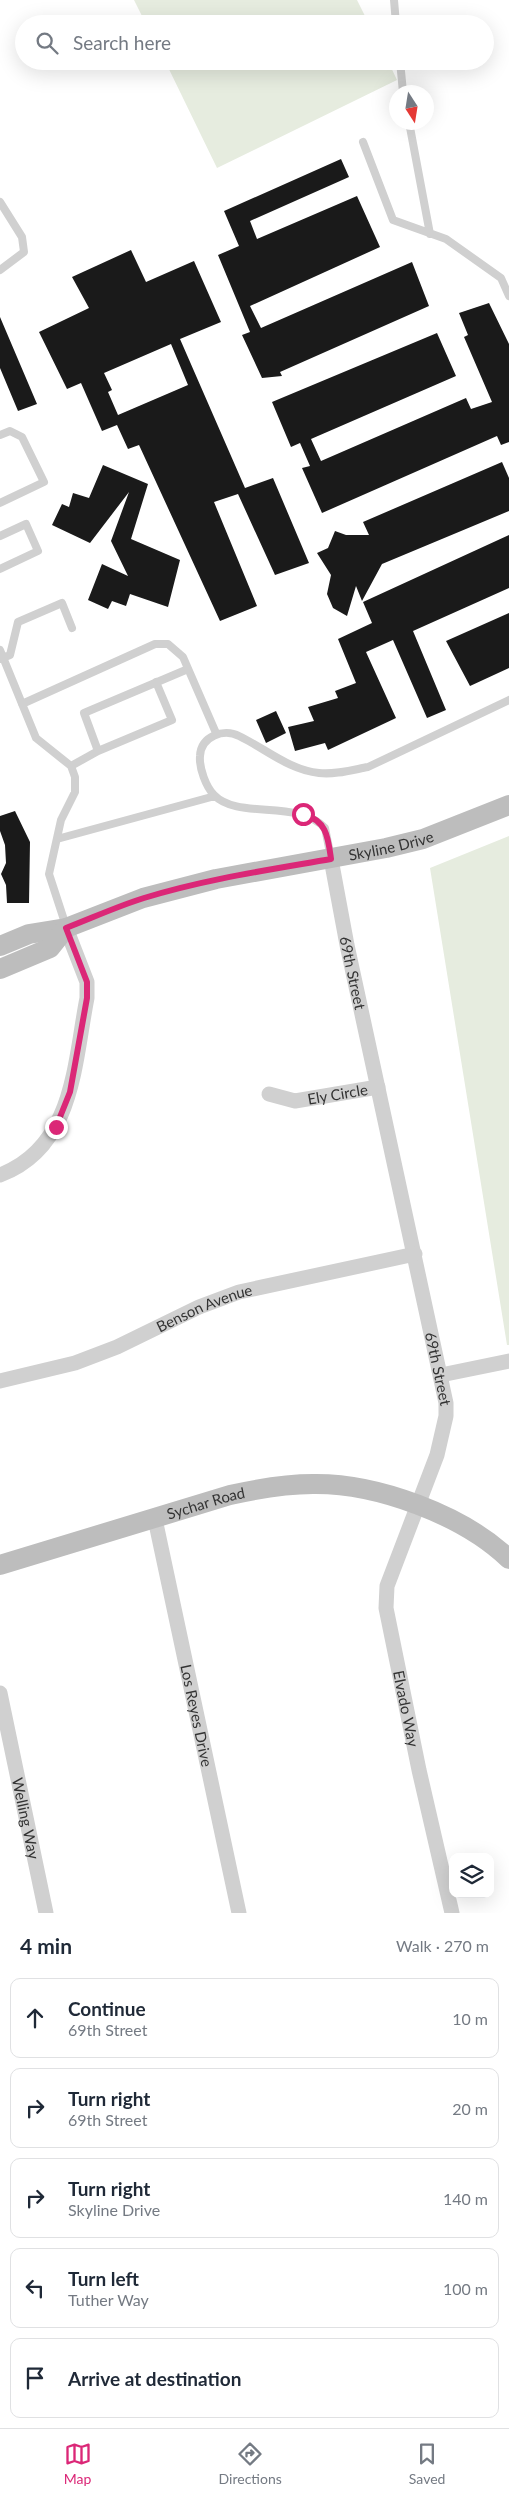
<!DOCTYPE html>
<html lang="en">
<head>
<meta charset="utf-8">
<style>
  :root { --surface:#fff; --page:#f2f2f3; --text:#1f2937; --muted:#747a83; --line:#e0e1e3; --accent:#db2777 }
  body { margin:0; font-family:Lato,sans-serif; background:var(--page); color:var(--text) }
  .controls { position:absolute; right:15px; bottom:15px; display:grid; overflow:hidden; border-radius:10px; box-shadow:0 5px 20px #0002 }
  .controls button { width:45px; height:45px; display:grid; place-items:center; padding:0; border:0; border-bottom:1px solid var(--line); background:var(--surface); color:var(--text); font:25px sans-serif }
  .compass { position:absolute; left:389px; top:85px; width:45px; height:45px; border-radius:50%; background:var(--surface); box-shadow:0 5px 20px #0002; rotate:168deg }
  .stop { position:absolute; width:15px; height:15px; margin:-11px; border:4px solid #db2777; border-radius:50%; background:#fff }
  .stop.end { background:#db2777; border-color:#fff; box-shadow:0 1px 5px #0008 }
  .list { margin:0; padding:0; list-style:none }
  h2 { display:flex; justify-content:space-between; align-items:center; height:65px; margin:0; padding:0 20px; font-size:21px }
  h2 small { font-size:16px; font-weight:400; color:var(--muted) }
  .list li { display:grid; grid-template-columns:32px 1fr auto; gap:15px; align-items:center; box-sizing:border-box; height:80px; margin:0 10px 10px; padding:0 10px; border:1px solid var(--line); border-radius:10px }
  .list b { display:block; font-size:19px; white-space:nowrap }
  .list p { margin:0; font-size:16px; white-space:nowrap; color:var(--muted) }
  .list em { font-size:16px; font-style:normal; color:var(--muted) }
  .icon { flex:none; width:28px; height:28px; fill:none; stroke:currentColor; stroke-width:2; stroke-linecap:round; stroke-linejoin:round }
  .map { position:relative; flex:none; width:509px; height:1913px; overflow:hidden }
  .search { position:absolute; background:var(--surface); box-shadow:0 5px 20px #0002; left:15px; right:15px; top:15px; height:55px; display:flex; align-items:center; gap:12px; box-sizing:border-box; padding:0 18px; border-radius:28px; color:var(--muted); font-size:19px }
  .sheet { height:515px; background:var(--surface) }
  nav { display:flex; justify-content:space-around; align-items:center; box-sizing:border-box; height:70px; border-top:1px solid var(--line); background:var(--surface); font-size:14px; color:var(--muted) }
  nav a { display:grid; justify-items:center; gap:2px }
  nav .on { color:var(--accent) }
  .map>svg:first-child { display:block }
</style>
</head>
<body>
<div class="map">
<svg width="509" height="1913" viewBox="0 0 509 1913">
  <rect width="100%" height="100%" fill="#fff"/>
  <path fill="#e6ecdf" d="M134,0H357L369,24H146Z
    M165,61H388L397,80L217,168Z
    M509,836V1345H507L430,868Z"/>
  <path fill="#1a1a1a" fill-rule="evenodd" d="M341,159L349,177L250,221L257,239L357,196L380,247L250,306L261,328L412,262L429,306L280,372L282,376L262,378L242,335L250,332L218,255L239,246L224,211Z
    M131,250L146,282L194,261L221,322L180,339L245,488L273,478L309,563L275,575L238,494L214,502L257,606L220,621L139,445L128,449L117,425L102,431L81,383L67,389L39,332L89,308L72,277ZM171,344L188,385L118,415L108,392L112,390L104,373Z
    M489,303L509,344V442L501,445L497,436L322,513L302,468L310,466L300,443L291,447L272,402L437,333L456,376L311,439L321,461L466,398L471,409L492,402L464,337L468,335L459,313Z
    M0,317L37,404L18,411L0,368Z
    M502,462L509,478V511L382,564L362,601L356,586L347,616L333,608L327,594L331,575L317,553L328,548L335,531L346,535H369L363,522Z
    M103,465L148,484L131,539L180,560L168,607L130,594L126,606L112,601L108,609L88,600L102,564L128,576L111,541L129,492L90,543L52,525L62,504L69,507L73,493L89,498Z
    M509,535V588L413,631L446,710L427,718L393,640L366,652L396,718L328,750L325,743L295,751L288,727L314,721L308,707L338,698L335,691L356,683L338,639L372,623L363,602Z
    M509,613V668L470,686L446,641Z
    M276,711L286,733L266,743L256,720Z
    M15,811L30,842L29,903H7L6,885L1,874L6,863L5,845L0,831V816Z"/>
  <g fill="none" stroke-linecap="round" stroke-linejoin="round">
    <path stroke="#d0d0d0" stroke-width="8" d="M394,0L396,24
      M400,61L403,92
      M409,122L430,234
      M363,142L393,220L446,239L501,278L509,296
      M0,202L22,237L24,252L0,270
      M0,435L10,431L22,437L44,482L0,503
      M0,536L26,524L38,551L0,569
      M0,650L36,738L71,766L75,777V792L61,820L49,874L66,926
      M0,659L10,655L18,622L62,603L72,628
      M22,704L155,644H168L183,657L216,733
      M98,751L84,713L188,669
      M71,766L98,751L172,720L156,682
      M57,839L215,796
      M331,858L325,828C298,799 238,820 214,795C206,787 199,768 200,756C201,736 224,728 239,736C266,749 289,770 319,773C334,775 352,770 368,767L509,700"/>
    <g stroke="#d0d0d0" stroke-width="15">
      <path id="s1" d="M331,859L347,945L446,1403V1416L437,1455L387,1586L386,1608L419,1770L452,1913"/>
      <path id="s2" d="M269,1094L295,1101L378,1087"/>
      <path d="M0,1175C74,1147 74,1064 87,998V982L66,928"/>
      <path d="M441,1375L509,1361"/>
      <path id="s3" d="M0,1381L75,1363L117,1347L199,1307L239,1292L415,1254"/>
      <path id="s4" d="M155,1519L239,1913"/>
      <path id="s5" d="M0,1693L46,1913"/>
    </g>
    <g stroke="#bdbdbd" stroke-width="20">
      <path id="s6" d="M0,946L29,934L66,928L143,898L216,879L386,848L423,839L509,805"/>
      <path d="M0,969L50,948L66,928"/>
      <path id="s7" d="M0,1565L230,1495C257,1489 286,1484 313,1484C377,1483 463,1515 509,1559"/>
    </g>
  </g>
  <g fill="none" stroke-linecap="round" stroke-linejoin="round">
    <path stroke="#db2777" stroke-width="6" d="M56,1127L70,1092L87,998V982L66,928C92,918 118,906 144,898C206,879 268,870 331,859C328,837 327,821 303,814"/>
  </g>
  <g text-anchor="middle" dominant-baseline="central" stroke-width="5" stroke-linejoin="round" paint-order="stroke">
    <g font-size="15" fill="#333" stroke="#fff">
      <text stroke="none"><textPath href="#s6" startOffset="405">Skyline Drive</textPath></text>
      <text stroke="none"><textPath href="#s1" startOffset="116">69th Street</textPath></text>
      <text stroke="none"><textPath href="#s2" startOffset="70">Ely Circle</textPath></text>
      <text stroke="none"><textPath href="#s3" startOffset="218">Benson Avenue</textPath></text>
      <text stroke="none"><textPath href="#s1" startOffset="521">69th Street</textPath></text>
      <text stroke="none"><textPath href="#s7" startOffset="215">Sychar Road</textPath></text>
      <text stroke="none"><textPath href="#s1" startOffset="874">Elvado Way</textPath></text>
      <text stroke="none"><textPath href="#s4" startOffset="201">Los Reyes Drive</textPath></text>
      <text stroke="none"><textPath href="#s5" startOffset="128">Welling Way</textPath></text>
    </g>
  </g>
</svg>
<div class="controls">
<button><svg class="icon" aria-label="layers" viewBox="0 0 24 24"><path d="M12 4l9 5-9 5-9-5zM3 14l9 5 9-5"/></svg></button>
</div>
<svg class="compass" viewBox="-18 -18 36 36"><path d="M0-13l5 13h-10z" fill="#e53935"/><path d="M0 13l5-13h-10z" fill="#747a83"/></svg>
<div class="stop" style="left:303px;top:814px"></div>
<div class="stop end" style="left:56px;top:1127px"></div>
<div class="search"><svg class="icon" aria-label="search" viewBox="0 0 24 24"><circle cx="10" cy="10" r="6"/><path d="M15 15l6 6"/></svg>Search here</div>
</div>
<section class="sheet">
<h2>4 min<small>Walk · 270 m</small></h2>
<ul class="list">
<li><svg class="icon" aria-label="ahead" viewBox="0 0 24 24"><path d="M12 20V5M6 11l6-6 6 6"/></svg><div><b>Continue</b><p>69th Street</p></div><em>10 m</em></li>
<li><svg class="icon" aria-label="right" viewBox="0 0 24 24"><path d="M7 20v-9h11M14 6l5 5-5 5"/></svg><div><b>Turn right</b><p>69th Street</p></div><em>20 m</em></li>
<li><svg class="icon" aria-label="right" viewBox="0 0 24 24"><path d="M7 20v-9h11M14 6l5 5-5 5"/></svg><div><b>Turn right</b><p>Skyline Drive</p></div><em>140 m</em></li>
<li><svg class="icon" aria-label="left" viewBox="0 0 24 24"><path d="M17 20v-9H6M10 6l-5 5 5 5"/></svg><div><b>Turn left</b><p>Tuther Way</p></div><em>100 m</em></li>
<li><svg class="icon" aria-label="arrive" viewBox="0 0 24 24"><path d="M6 21V4h12l-3 4 3 4H6"/></svg><div><b>Arrive at destination</b></div></li>
</ul>
</section>
<nav>
<a class="on"><svg class="icon" aria-label="map" viewBox="0 0 24 24"><path d="M3 6l6-2 6 2 6-2v14l-6 2-6-2-6 2zM9 4v14M15 6v14"/></svg>Map</a>
<a><svg class="icon" aria-label="directions" viewBox="0 0 24 24"><path d="M12 3l9 9-9 9-9-9zM9 14v-3h6M13 9l2 2-2 2"/></svg>Directions</a>
<a><svg class="icon" aria-label="saved" viewBox="0 0 24 24"><path d="M7 4h10v16l-5-4-5 4z"/></svg>Saved</a>
</nav>
</body>
</html>
